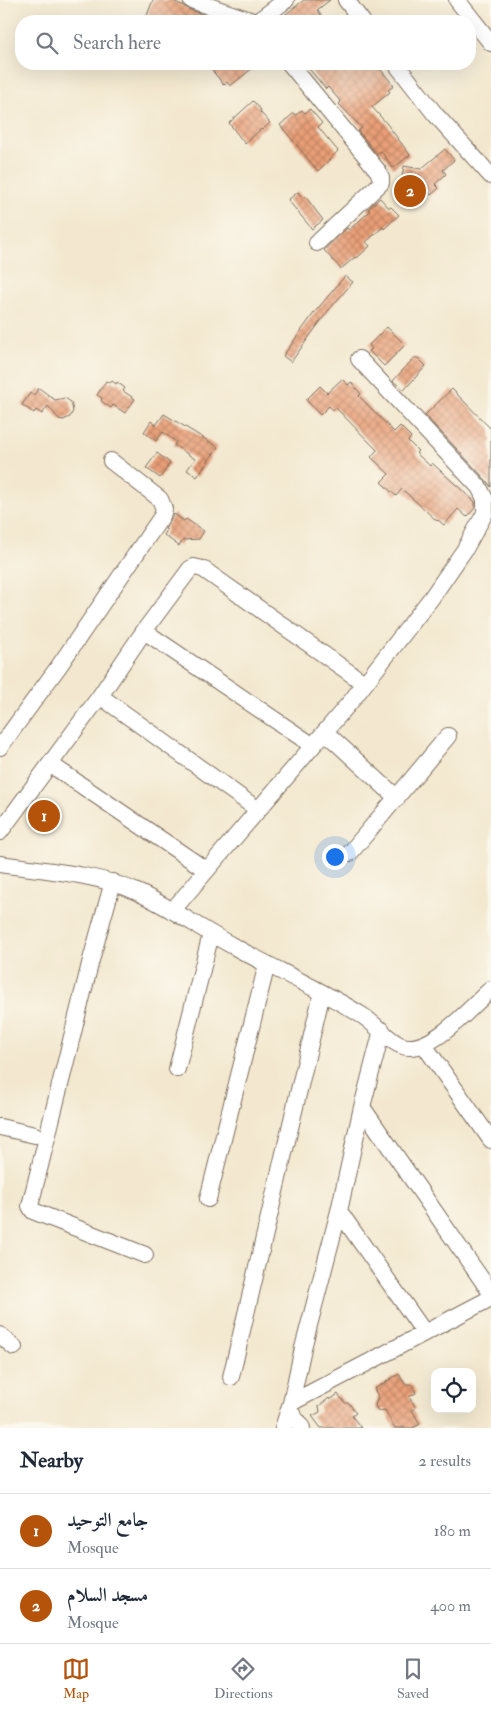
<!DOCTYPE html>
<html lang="en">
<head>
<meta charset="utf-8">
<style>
  :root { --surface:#fff; --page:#f6f6f7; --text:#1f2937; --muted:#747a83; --line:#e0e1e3; --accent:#b45309 }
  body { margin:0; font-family:"IM FELL Double Pica",Amiri,serif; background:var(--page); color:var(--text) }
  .controls { position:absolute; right:15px; bottom:15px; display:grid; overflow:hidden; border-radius:10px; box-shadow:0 5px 20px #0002 }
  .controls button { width:45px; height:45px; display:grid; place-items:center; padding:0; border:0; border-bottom:1px solid var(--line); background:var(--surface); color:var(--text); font:25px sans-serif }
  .you { position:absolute; left:334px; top:856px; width:18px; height:18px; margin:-12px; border:4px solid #fff; border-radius:50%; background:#1a73e8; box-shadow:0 0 0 8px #1a73e833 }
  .badge { display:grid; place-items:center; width:32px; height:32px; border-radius:50%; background:var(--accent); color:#fff; font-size:16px; font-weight:700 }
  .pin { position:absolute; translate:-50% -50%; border:2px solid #fff; box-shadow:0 1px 5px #0006 }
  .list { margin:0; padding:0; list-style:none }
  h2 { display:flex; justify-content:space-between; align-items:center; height:65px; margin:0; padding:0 20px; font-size:21px }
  h2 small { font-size:16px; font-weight:400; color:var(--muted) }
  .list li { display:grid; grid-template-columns:32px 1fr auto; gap:15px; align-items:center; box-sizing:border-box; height:75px; padding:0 20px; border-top:1px solid var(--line) }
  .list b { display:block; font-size:19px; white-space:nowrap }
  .list p { margin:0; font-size:16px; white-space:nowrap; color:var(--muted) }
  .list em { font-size:16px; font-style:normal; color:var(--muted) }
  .icon { flex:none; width:28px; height:28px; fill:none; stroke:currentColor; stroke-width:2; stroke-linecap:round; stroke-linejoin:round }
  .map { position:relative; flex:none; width:491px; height:1428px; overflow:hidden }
  .search { position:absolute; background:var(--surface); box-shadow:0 5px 20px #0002; left:15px; right:15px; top:15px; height:55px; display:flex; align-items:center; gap:12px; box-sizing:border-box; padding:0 18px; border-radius:20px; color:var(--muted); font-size:19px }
  .sheet { height:215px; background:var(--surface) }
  nav { display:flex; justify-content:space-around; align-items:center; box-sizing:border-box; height:70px; border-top:1px solid var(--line); background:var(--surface); font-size:14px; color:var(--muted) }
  nav a { display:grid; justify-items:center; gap:2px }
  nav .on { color:var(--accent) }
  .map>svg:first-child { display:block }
</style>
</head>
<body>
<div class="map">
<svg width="491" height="1428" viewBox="0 0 491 1428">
  <defs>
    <pattern id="building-cross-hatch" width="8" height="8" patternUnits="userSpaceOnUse" patternTransform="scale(1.25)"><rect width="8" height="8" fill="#e99f77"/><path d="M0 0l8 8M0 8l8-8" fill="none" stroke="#be8261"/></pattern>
  </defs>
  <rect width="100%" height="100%" fill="#fbf7ec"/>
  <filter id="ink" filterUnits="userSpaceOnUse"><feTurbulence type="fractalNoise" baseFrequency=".02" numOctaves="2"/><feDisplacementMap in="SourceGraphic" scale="10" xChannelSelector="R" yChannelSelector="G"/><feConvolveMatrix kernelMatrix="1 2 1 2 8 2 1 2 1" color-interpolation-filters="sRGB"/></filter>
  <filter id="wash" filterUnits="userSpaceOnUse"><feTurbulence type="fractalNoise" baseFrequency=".0096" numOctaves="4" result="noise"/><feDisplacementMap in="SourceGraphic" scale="20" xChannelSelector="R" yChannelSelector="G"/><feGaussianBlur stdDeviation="1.12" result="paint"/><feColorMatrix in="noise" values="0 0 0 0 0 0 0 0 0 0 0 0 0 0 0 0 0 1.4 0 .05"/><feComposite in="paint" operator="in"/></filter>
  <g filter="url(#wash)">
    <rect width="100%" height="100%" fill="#f3e8cf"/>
    <g id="blocks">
      <path fill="url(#building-cross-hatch)" d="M153,0H171L182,5L188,9L220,21H155L146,18Z
        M304,0H330L317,10L326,21H277Z
        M207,64H258L230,86L227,82L224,85Z
        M305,64H376L394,86L388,90L390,92L372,107L387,124L410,155L393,168L381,151L377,154L358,131L362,128L339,104L341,102L328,87L326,89Z
        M253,101L261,110L260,112L270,123L262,130L261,129L245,144L229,123Z
        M310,109L322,123L318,127L338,151L318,171L280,125L294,113L296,115L302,110L305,113Z
        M445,149L454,160L443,170L446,174L435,184L439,188L431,195L424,187L422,197L418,196V202L398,199L404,166L421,169Z
        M298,192L303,198L305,196L323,220L312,229L288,200Z
        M380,198L389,208L391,207L399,215L384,229L383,227L366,242L370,246L357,258L355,257L341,269L324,250L347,228L349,230L370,211L368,209Z
        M345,276L353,282L328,311L291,362L283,356L314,313Z
        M387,327L405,345L384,366L369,351L372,349L369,345Z
        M414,358H418L426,366L404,390L393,381Z
        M342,379L348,385L351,382L361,394L359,396L394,432L400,426L411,437L408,441L418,451L416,453L430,466L432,463L475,502V508L467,517L458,509L444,525L438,520L437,521L402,489L396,496L381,482L389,474L371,457L377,450L336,408L333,410L329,406L320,415L306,400L320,386L327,393Z
        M106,381L110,383L112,381L116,384L117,382L125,388L123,391L135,399L125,413L113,405L111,408L101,401L102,398L97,395Z
        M39,388L55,400L65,398L71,402L73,411L70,417L63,420L59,419L48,406L42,414L36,410L34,413L22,405L30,393L34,395Z
        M452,389L491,429V487L486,480L425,415Z
        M164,414L218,447L197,477L187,470L195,459L174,445L176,442L163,432L156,441L144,432L151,421L156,425Z
        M157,453L170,463L160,478L146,468Z
        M174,514L184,521L186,519L204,531L199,539L183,540L179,546L164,535L167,530L165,529Z
        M399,1374L405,1384H410L413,1386L416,1393L409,1397L416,1408L412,1410L420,1424L413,1428H395L385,1410L378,1411L375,1406L378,1396L374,1389Z
        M338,1394L345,1403H349L356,1413L352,1416L361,1428H321L312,1416L320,1412L319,1406L329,1398L330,1400Z"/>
    </g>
  </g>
  <g filter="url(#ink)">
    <use href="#blocks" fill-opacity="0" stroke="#7b6c5c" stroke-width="1"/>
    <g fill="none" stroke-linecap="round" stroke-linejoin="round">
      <g stroke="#7b6c5c" stroke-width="18">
        <path id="minor" d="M191,0L253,21
          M346,0L362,21
          M457,0L491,43
          M258,21L286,0
          M290,64L378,171L381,178V183L317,243
          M396,64L435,114L491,176
          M144,631L312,745
          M100,696L257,809
          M325,732L397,798
          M0,747L59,666L162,516L164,509L160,499L111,461
          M50,764L206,870
          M0,832L100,696L144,631L190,569L194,567L203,569L364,683
          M350,853L448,736
          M0,864C42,870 99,874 137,892C170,907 201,929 233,946C276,970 322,990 363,1016C377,1025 393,1047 409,1047C436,1048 472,1006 491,989
          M113,882L91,960L30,1206L33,1211L145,1255
          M172,911L352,700L432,597L465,549L485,513V499L479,487L359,359
          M424,1045L491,1140
          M177,1069L211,934
          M362,1107L491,1293
          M0,1127L35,1135
          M208,1199L267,964
          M339,1211L424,1332
          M0,1335L14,1347
          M231,1377L322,993
          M291,1403L491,1298
          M289,1410L302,1428
          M283,1428L291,1403L303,1348L339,1211L362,1107L382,1030"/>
      </g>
      <use href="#minor" stroke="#fff" stroke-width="16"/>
    </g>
  </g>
</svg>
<div class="controls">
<button><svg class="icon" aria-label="locate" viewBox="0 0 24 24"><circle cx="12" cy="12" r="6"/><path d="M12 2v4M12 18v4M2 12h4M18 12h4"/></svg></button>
</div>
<div class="you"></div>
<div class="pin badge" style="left:44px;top:816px">1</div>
<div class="pin badge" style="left:410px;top:191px">2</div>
<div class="search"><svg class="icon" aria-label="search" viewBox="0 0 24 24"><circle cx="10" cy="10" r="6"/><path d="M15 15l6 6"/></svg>Search here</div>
</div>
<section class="sheet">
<h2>Nearby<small>2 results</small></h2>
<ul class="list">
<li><span class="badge">1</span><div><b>جامع التوحيد</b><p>Mosque</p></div><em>180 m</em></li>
<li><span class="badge">2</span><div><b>مسجد السلام</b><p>Mosque</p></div><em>400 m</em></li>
</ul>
</section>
<nav>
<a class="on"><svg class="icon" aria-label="map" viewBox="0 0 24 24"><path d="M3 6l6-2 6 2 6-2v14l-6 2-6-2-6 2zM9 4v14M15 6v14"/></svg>Map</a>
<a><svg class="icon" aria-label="directions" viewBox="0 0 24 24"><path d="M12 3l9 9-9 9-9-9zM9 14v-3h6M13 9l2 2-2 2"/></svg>Directions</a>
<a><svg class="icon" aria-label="saved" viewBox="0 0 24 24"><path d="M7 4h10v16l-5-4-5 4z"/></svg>Saved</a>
</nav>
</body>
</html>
